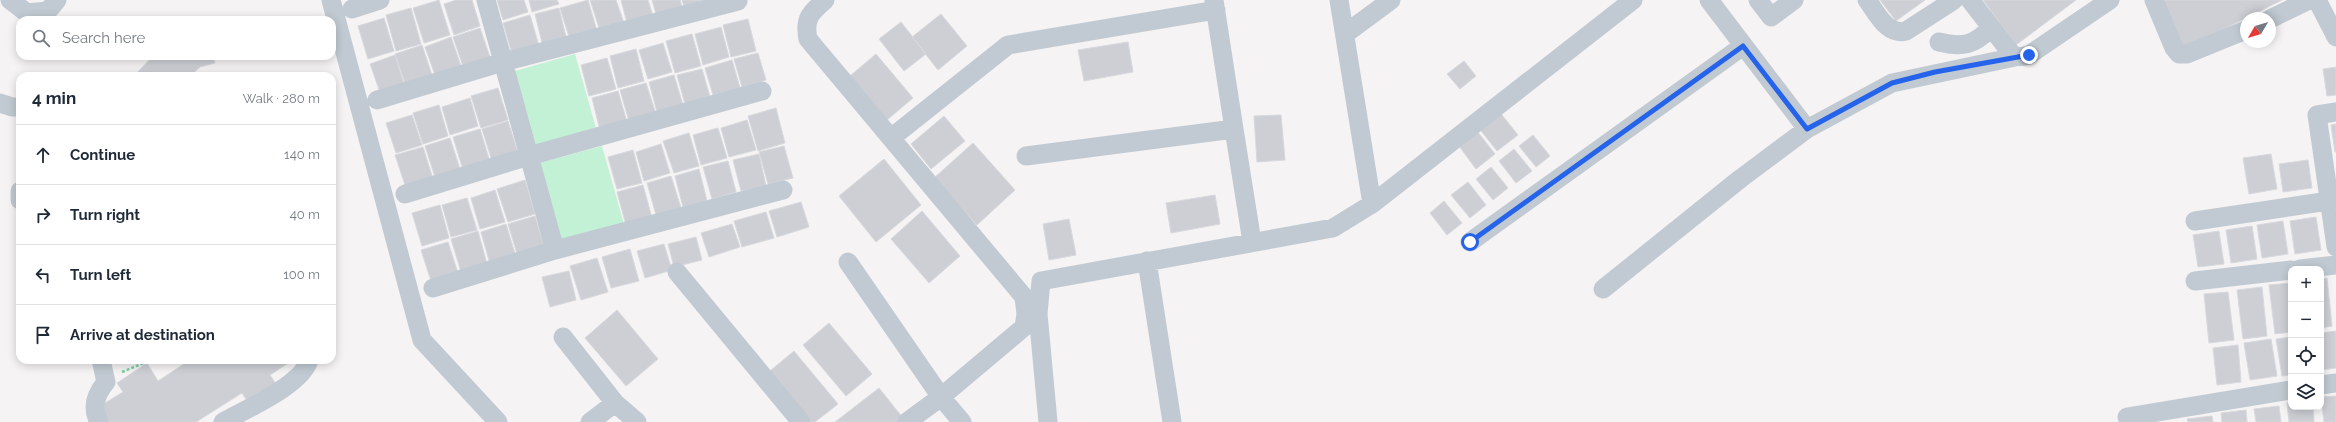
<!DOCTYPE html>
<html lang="en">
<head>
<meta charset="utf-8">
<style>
  :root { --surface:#fff; --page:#f2f2f3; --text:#1f2937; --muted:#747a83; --line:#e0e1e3 }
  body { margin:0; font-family:Raleway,sans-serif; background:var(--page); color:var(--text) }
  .controls { position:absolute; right:12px; bottom:12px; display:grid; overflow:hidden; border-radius:8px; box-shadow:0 2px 10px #0003 }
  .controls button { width:36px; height:36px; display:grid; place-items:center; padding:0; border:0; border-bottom:1px solid var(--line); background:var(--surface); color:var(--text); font:20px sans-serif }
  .compass { position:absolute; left:2240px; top:12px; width:36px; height:36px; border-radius:50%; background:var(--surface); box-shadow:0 2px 10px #0003; rotate:232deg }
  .stop { position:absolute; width:12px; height:12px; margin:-9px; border:3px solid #2563eb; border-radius:50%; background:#fff }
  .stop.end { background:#2563eb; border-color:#fff; box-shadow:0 1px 4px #0008 }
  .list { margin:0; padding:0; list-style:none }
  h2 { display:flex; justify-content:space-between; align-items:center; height:52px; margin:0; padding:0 16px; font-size:17px }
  h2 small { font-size:13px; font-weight:400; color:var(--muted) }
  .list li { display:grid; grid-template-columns:26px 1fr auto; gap:12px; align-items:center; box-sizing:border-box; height:60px; padding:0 16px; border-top:1px solid var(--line) }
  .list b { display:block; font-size:15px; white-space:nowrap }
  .list em { font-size:13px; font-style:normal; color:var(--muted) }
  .icon { flex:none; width:22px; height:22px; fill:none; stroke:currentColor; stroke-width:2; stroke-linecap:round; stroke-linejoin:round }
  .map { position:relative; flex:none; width:2336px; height:422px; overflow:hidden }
  .search { position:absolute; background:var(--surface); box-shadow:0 2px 10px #0003; left:16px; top:16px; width:320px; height:44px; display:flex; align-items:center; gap:10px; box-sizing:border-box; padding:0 14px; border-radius:12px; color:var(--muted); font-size:15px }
  .panel { position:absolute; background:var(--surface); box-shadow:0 2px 10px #0003; left:16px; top:72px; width:320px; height:292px; border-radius:12px }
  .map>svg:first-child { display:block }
</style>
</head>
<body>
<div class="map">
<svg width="2336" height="422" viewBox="0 0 2336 422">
  <rect width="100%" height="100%" fill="#f5f3f3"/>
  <path fill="#c3f1d5" d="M575,54L597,132L537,149L515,71Z
    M602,146L625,228L561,245L539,163Z"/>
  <path fill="#cdcfd5" stroke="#d7d9de" d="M439,0L450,35L424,43L413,8Z
    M456,0H472L480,26L454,35L444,4Z
    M497,0H524L528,12L503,20Z
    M529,0H557L559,4L532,12Z
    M588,0L597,31L570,40L560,8Z
    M590,0H616L624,23L600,31Z
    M621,0H648L653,16L627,23Z
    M652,0H680L682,7L656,14Z
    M682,0H705L684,6Z
    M1880,0H1925L1896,21Z
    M1983,0H2076L2016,45Z
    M2160,0H2282L2184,49Z
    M411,8L421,44L396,51L386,15Z
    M559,8L567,41L543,47L535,14Z
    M941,14L967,46L938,70L912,37Z
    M530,15L539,46L512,54L503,23Z
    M384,18L394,51L368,59L358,26Z
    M748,19L756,51L731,57L723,25Z
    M901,22L926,54L904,71L879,39Z
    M721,27L729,57L703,65L695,34Z
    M480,28L491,60L464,69L453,37Z
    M692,34L701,66L675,73L666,41Z
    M451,37L462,69L436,78L425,47Z
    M1128,42L1133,72L1084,81L1078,50Z
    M663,43L672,72L648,79L639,50Z
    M422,45L433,78L406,86L395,54Z
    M636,49L644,81L618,88L610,56Z
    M758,53L766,80L742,87L734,59Z
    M876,54L913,98L887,120L850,76Z
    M395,55L404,84L380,92L370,64Z
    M153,56H213L215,63L200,67L190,76H134Z
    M607,58L616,89L589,96L581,65Z
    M732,60L740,88L713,95L705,68Z
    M1464,61L1476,76L1460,89L1447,74Z
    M2336,67V95L2327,96L2323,69Z
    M702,69L710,97L685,104L677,75Z
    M674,75L683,105L657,112L649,82Z
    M646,83L656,114L629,121L620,90Z
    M498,88L508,120L481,128L471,96Z
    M618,91L627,122L600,130L592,98Z
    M470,98L478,126L450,135L442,107Z
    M439,105L448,136L423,144L413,113Z
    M776,108L785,143L758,151L748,116Z
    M1498,110L1518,135L1497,151L1478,127Z
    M412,115L422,145L396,153L386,123Z
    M1281,115L1285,160L1257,162L1254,116Z
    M944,116L965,141L931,169L911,144Z
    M747,120L756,150L729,157L721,128Z
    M508,121L518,153L492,161L482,129Z
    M2336,124V152H2335L2331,125Z
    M718,128L727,158L701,165L693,135Z
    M480,129L490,162L463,170L453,137Z
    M1477,131L1495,154L1476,169L1459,146Z
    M689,133L699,166L674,173L663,141Z
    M1533,135L1550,156L1536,167L1519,146Z
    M450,138L460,169L435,177L425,146Z
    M973,143L1015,190L977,225L934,178Z
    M661,144L670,173L644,181L636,152Z
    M784,146L793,178L768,184L759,152Z
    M423,147L433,179L406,188L395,155Z
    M1514,149L1532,171L1516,183L1499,161Z
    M633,150L642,183L617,189L608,157Z
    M759,154L766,186L741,191L733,160Z
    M2271,154L2277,189L2249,194L2243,158Z
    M884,159L921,205L876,242L839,196Z
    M2308,160L2312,188L2283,192L2279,164Z
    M728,161L736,192L712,199L703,167Z
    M1491,167L1508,188L1493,200L1476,179Z
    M699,169L707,201L683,207L675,176Z
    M671,176L681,208L656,215L647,183Z
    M525,180L535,214L508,222L497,189Z
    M1468,182L1486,205L1470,218L1451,195Z
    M643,185L652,218L626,225L617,192Z
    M495,190L505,222L480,229L471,198Z
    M1215,195L1220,224L1171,233L1166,203Z
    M467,198L477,230L451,237L442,205Z
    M1444,201L1462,223L1447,235L1430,213Z
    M801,202L809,227L777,237L769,211Z
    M440,205L449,238L422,246L412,213Z
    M922,211L960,256L929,283L891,239Z
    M766,212L774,238L742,247L734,221Z
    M535,216L545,249L518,257L508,224Z
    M2316,217L2321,250L2295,254L2290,221Z
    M1069,219L1076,255L1049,260L1043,224Z
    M2283,221L2288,254L2262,258L2257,225Z
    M506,224L516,257L490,264L481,232Z
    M732,224L740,247L709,257L701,233Z
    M2252,226L2257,259L2231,263L2226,230Z
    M478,231L487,264L461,272L451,239Z
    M2219,231L2224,264L2198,267L2193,235Z
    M696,237L702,260L674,267L668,244Z
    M448,242L458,273L431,281L421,250Z
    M664,244L672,270L645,278L637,251Z
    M630,249L639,281L611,288L602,257Z
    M597,258L608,292L581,300L570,266Z
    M569,271L576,300L550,307L542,277Z
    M2327,278L2332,326L2321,328V279Z
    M2291,283V332L2275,334L2269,285Z
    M2262,287L2267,336L2243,339L2237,290Z
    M2228,292L2234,340L2209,343L2204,294Z
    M617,310L658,359L626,386L585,338Z
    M829,323L872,374L846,396L803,345Z
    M2336,331V368L2321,370V333Z
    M2291,337V375L2282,376L2276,339Z
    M2271,339L2277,376L2250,380L2244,343Z
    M2238,345L2241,382L2217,385L2213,348Z
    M794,351L838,404L815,422H811L770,371Z
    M190,360H293L270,375L276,384L248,402L242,393L196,422H106L97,408L123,392L117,383L147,363L158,381Z
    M879,388L903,418L898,422H835Z
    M2336,396V422H2324L2321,397Z
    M2291,402V407H2313L2314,422H2289L2287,403Z
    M2279,406L2281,422H2256L2254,409Z
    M2246,410L2247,422H2222L2221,413Z
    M2212,416L2213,422H2188L2187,419Z"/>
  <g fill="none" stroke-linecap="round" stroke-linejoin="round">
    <path stroke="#7ad0a6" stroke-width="2.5" stroke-dasharray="3 2" stroke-linecap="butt" d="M122,372L151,360"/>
    <path stroke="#c1cad2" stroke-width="19" d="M10,0L27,13L48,11L57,0
      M331,0L422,340L498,422
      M486,0L555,250
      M825,0C810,13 804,19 808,39L1024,297L1026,314L1024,327L941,397L907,422
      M1339,0L1372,204
      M1709,0L1807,129
      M1758,0L1771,17L1794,0
      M1867,0C1877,13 1887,36 1906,31L1954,0
      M1970,0L2011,53C2017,58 2021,57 2029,55L2110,0
      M2154,0L2174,48L2179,54H2187L2246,30
      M2317,0L2336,37
      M352,9L380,0
      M2270,19L2309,0
      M1345,34L1391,0
      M1939,42C1963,48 1974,45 1991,28
      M377,100L503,62L738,1
      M0,103L12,107H20
      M2336,112L2317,115L2336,247
      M1234,129L1252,242
      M891,138L1008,45L1216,10
      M1026,156L1234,129L1214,0
      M20,191V200
      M405,194L529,156L762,91
      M2195,221L2336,200
      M1470,242L1743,46
      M1147,261L1172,422
      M848,262L941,397L962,422
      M2300,269L2336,265
      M677,272L801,422
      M2195,281L2291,270
      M433,288L555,250L783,190
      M1603,289L1740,179L1807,129L1892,83L2015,57
      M563,337L615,403L637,422
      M2321,385L2336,383
      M2127,417L2291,390
      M99,422C91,407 96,394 106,382L101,360
      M223,422C246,409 302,385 309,360
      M590,422L615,403
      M1048,422L1038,314L1041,281L1333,228L1372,204L1633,0"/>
  </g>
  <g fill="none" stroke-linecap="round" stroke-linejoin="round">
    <path stroke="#2563eb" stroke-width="5" d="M1470,242L1743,46L1807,129L1892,83L1935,72L2029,55"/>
  </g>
</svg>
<div class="controls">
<button>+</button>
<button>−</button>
<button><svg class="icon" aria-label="locate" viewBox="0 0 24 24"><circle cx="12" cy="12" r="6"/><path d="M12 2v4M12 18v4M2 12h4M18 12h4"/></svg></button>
<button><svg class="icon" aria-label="layers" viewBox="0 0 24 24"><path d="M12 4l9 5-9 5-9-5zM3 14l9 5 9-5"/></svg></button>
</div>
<svg class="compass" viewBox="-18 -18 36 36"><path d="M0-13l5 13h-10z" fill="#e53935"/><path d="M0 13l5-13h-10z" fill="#747a83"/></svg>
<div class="stop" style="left:1470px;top:242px"></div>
<div class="stop end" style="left:2029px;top:55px"></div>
<div class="search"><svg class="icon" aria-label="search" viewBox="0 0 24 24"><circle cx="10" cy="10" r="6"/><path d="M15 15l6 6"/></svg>Search here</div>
<section class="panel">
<h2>4 min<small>Walk · 280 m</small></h2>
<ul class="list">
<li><svg class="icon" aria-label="ahead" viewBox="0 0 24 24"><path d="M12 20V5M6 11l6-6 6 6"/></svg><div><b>Continue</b></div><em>140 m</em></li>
<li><svg class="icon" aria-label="right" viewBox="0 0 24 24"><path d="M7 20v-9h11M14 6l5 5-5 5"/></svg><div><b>Turn right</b></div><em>40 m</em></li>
<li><svg class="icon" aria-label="left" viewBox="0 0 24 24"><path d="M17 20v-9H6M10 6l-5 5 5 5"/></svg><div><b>Turn left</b></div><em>100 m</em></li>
<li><svg class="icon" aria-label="arrive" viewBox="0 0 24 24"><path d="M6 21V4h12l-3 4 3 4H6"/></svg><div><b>Arrive at destination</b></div></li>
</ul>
</section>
</div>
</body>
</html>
